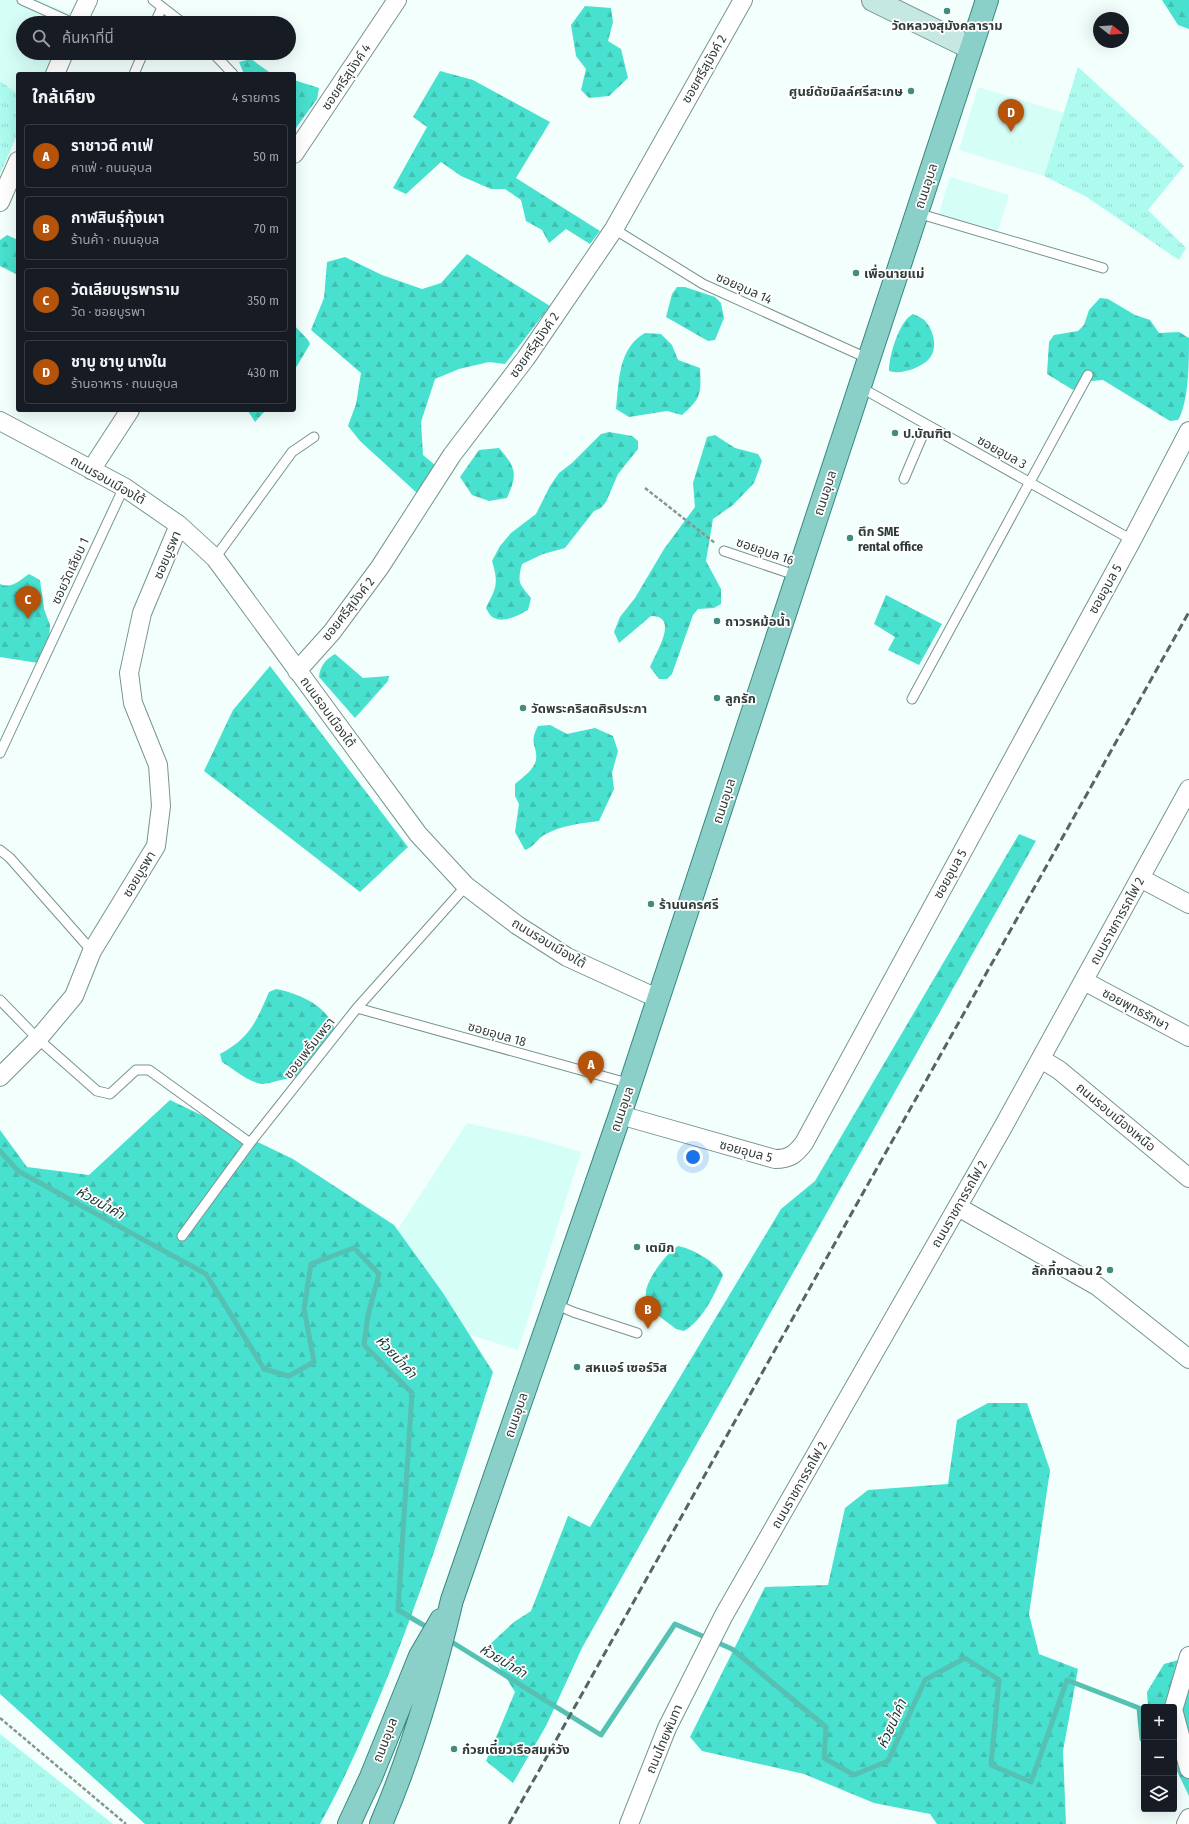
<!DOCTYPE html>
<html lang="th">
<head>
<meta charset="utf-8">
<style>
  :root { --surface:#171b24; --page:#20242c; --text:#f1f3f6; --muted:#9ea1a6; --line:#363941; --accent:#b45309 }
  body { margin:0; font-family:"Fira Sans Condensed","Noto Sans Thai",sans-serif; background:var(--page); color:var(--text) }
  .controls { position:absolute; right:12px; bottom:12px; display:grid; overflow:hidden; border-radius:4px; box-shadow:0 4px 16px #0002 }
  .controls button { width:36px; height:36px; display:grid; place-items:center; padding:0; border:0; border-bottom:1px solid var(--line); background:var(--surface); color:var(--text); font:20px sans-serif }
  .compass { position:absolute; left:1093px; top:12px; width:36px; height:36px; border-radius:50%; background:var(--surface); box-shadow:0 4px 16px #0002; rotate:107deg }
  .you { position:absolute; left:693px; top:1157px; width:14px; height:14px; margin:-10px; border:3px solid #fff; border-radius:50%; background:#1a73e8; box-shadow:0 0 0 6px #1a73e833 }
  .badge { display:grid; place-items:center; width:26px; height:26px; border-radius:50%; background:var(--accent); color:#fff; font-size:13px; font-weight:700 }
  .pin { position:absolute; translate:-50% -33px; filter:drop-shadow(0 1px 2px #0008) }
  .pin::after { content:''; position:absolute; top:21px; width:14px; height:12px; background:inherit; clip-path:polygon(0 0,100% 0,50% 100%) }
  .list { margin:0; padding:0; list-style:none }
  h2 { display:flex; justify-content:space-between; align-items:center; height:52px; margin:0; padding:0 16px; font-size:17px }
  h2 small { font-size:13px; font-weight:400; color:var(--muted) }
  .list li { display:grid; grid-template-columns:26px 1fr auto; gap:12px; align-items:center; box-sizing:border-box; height:64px; margin:0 8px 8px; padding:0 8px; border:1px solid var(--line); border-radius:4px }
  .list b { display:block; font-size:15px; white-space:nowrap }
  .list p { margin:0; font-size:13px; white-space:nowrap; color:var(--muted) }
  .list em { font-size:13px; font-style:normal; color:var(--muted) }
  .icon { flex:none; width:22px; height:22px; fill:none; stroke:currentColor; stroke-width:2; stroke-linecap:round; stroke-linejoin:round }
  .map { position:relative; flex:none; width:1189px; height:1824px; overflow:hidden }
  .search { position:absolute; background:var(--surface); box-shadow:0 4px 16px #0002; left:16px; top:16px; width:280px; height:44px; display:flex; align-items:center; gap:10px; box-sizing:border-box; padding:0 14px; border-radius:22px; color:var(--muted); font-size:15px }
  .panel { position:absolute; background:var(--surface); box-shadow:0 4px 16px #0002; left:16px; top:72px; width:280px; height:340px; border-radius:4px }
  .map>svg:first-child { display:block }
</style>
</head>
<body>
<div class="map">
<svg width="1189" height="1824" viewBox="0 0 1189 1824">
  <defs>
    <pattern id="grass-tufts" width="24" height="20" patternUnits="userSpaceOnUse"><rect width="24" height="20" fill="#adfbef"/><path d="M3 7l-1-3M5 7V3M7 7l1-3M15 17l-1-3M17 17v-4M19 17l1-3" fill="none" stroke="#95d8ce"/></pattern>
    <pattern id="forest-firs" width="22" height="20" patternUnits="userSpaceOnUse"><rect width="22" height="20" fill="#48e0ce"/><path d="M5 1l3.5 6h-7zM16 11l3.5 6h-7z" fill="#3fc1b2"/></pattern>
  </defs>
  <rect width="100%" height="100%" fill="#f3fffc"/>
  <path fill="#d5fef7" d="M0,0H40L70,14L67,23H23V53H53L44,74H18V94L0,81Z
    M978,87L1064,113L1044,176L959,150Z
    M950,177L1009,195L997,234L938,217Z
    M467,1123L537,1139L581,1152L518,1350L446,1327L383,1252Z"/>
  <path fill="url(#grass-tufts)" d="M1078,67L1157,139L1184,166L1148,210L1186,248L1179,260L1085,196L1044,176Z
    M0,81L18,94V133L0,174Z
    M0,1734L113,1824H0Z"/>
  <path fill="url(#forest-firs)" d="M1162,0H1189V29L1178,25Z
    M585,6L611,8L613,22L608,41L621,49L628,78L609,96L589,98L581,90L586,69L576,56L571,25Z
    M251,59L272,74H244L239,62Z
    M440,71L473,80L550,122L516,178L600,231L590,244L566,229L549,243L542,230L526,221L521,200L505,189H491L461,176L441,162L406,194L393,188L427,127L413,117Z
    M294,80L319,88L317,99L296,128L294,126Z
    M7,235L18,240V275L0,266V240Z
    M467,254L550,306L505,364L489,362L459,369L435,379L421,422L423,455L435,465L417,493L360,441L348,426L356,404L361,373L311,330L324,298L327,262L345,257L382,275L422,289L441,283Z
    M677,287H685L715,297L721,303L724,318L715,340L708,341L666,317L672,294Z
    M1100,298L1108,299L1135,315L1150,320L1159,333L1179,332L1189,338C1189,362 1189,402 1178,420L1170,421L1103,380L1081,382L1073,390L1047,374L1049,342L1054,335L1078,331L1084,325L1089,310Z
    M913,314C917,316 923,318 926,322C934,331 938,349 929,359C921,368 900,375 889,371C889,356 899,321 913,314Z
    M294,325L308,340L310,344L294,371Z
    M645,333L661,334L672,345L678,360L700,368C701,393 702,398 682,415L667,411L629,417L616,409C619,382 618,348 645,333Z
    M245,410H266L255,422L248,411Z
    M609,432L632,436L638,441V449L618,474L606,502L601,508L594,511L565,548L543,554L522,564C517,583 519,583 531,598L528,610C519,615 502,625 491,616C489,614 487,610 486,608C496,588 499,584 492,561L500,546L511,533L536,514L550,486L559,473L572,463L601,434Z
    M715,435L735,448L758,454L762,461L754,483L733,505L713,519L706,561L721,589V604L714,608L698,609L693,615L672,674L667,679H659L650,667C656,652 680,616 651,616L619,643L614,632L620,617L635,598L664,549L695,507L693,483L707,437Z
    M499,448C516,468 518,473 507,498L489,501L472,495L460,477L479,450Z
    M29,574L40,580L44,609L50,625L49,642L38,663L0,657V584C12,589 19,581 29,574Z
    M886,595L942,624L919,665L888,650L895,637L874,624Z
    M335,654L363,678L389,676L388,681L355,718L319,677C320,666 326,659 335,654Z
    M270,666L408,847L360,892L204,771L233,710Z
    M550,725L567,734L595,728L613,736L618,751L612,773L614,789L599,821C578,824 562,825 544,835C536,840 534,847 525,850L515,832L519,804L515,796V784C522,778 534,770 536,760C538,745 528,745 538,726Z
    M1019,834L1036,841L582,1648L546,1726L513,1783L486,1761L515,1692L487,1647L514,1622L531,1611L568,1516L590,1527L781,1209L815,1181Z
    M276,989C297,993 324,1004 333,1025C340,1042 321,1063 309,1071C302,1075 293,1077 286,1079C278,1080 269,1084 262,1084C250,1083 232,1068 222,1062L220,1054C250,1038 256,1022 269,992Z
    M170,1100L293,1159L394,1225L443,1293L493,1372C462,1469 431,1566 394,1661C372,1716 349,1772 320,1824H145L0,1694V1130L27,1167L89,1175Z
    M678,1246C691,1248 718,1263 723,1275C715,1294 702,1321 684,1331L676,1329L647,1307C647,1302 645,1296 646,1291C649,1276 666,1254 678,1246Z
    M988,1403H1027L1050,1470L1029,1614L1039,1654L1078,1669L1063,1751L1066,1824H937L930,1814L874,1803L804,1774L702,1751L690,1737L765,1587L828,1585L845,1508L868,1490L948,1484L957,1420Z
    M1189,1657V1796L1174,1765V1707H1148L1147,1692L1164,1664Z"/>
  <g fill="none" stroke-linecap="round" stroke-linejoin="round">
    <path stroke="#56c0b3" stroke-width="5" d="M0,1151L18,1171L206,1274L264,1369L289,1376L314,1362L304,1309L311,1264L354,1248L379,1274L368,1315L364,1345L412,1393L398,1610L430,1629
      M447,1639L601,1735L675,1624L732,1649L826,1727L824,1758L854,1775L888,1761L925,1680L965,1658L999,1680L991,1765L1031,1782L1067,1680L1139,1708L1142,1739H1144"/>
    <g stroke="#77948f" stroke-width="11">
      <path id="lane" d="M22,0L73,23
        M153,0L183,23
        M155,23L162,7
        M213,53L233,74
        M134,74L143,53
        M917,213L1103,268
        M614,229L703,284L869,359
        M860,387L1132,540
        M904,479L927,425
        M724,551L798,576
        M215,558L292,452L314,437
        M912,699L1088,375
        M0,753L124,487
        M0,850L10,858L92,951
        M0,1000L38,1039L97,1091L110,1094L136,1070H149L250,1143
        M357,1008L631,1084
        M182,1236L250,1143L357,1008L466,886
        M555,1304L573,1312L637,1333"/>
    </g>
    <g stroke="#77948f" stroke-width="20">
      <path id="street" d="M77,23L88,0
        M55,74L64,53
        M294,154L397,0
        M0,202L18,161
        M0,421L124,487L179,525L215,558L418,834L466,886L517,925L567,957L659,999
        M91,470L130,410
        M297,671L332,632L380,567L452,455L526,358L614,229L743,0
        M1140,878L1189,904
        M1084,981L1189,1037
        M1041,1059L1059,1070L1189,1178
        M0,1077L38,1039L74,996L92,951L156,846L161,806L158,765L133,703L129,673L142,613L179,525
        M620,1115L775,1159C789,1159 795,1155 804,1143L1132,540L1189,431
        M958,1207L1097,1286L1189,1359
        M1174,1707L1189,1656
        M1174,1713L1189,1769
        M629,1824L667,1728L724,1615L1003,1127L1189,789
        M1186,1824L1189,1818"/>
    </g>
    <g stroke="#77948f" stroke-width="24">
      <path id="secondary" d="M873,0L971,48"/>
    </g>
    <g stroke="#38887e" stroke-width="24">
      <path id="primary" d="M349,1824L371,1777L420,1656L441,1620
        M381,1824C412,1752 434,1676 452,1600L620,1115L987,0"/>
    </g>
    <path stroke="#8a9693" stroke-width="2.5" stroke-dasharray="4 2" stroke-linecap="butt" d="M645,488L715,543
      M0,1718L126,1824"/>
    <use href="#lane" stroke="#fff" stroke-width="9"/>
    <use href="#street" stroke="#fff" stroke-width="18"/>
    <use href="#secondary" stroke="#c5e8e3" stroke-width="22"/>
    <use href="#primary" stroke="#8bd0c8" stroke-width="22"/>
    <path stroke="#586461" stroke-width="3" stroke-dasharray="8 4" stroke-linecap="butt" d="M509,1824L1189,612"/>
  </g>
  <g fill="#448a80" stroke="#fff" stroke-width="1.5">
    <circle cx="947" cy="11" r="4"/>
    <circle cx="911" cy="91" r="4"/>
    <circle cx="856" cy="273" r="4"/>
    <circle cx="895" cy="433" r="4"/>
    <circle cx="850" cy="538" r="4"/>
    <circle cx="717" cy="621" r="4"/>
    <circle cx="717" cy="698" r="4"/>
    <circle cx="523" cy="708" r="4"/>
    <circle cx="651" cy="904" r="4"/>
    <circle cx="637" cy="1247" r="4"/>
    <circle cx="1110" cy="1270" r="4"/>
    <circle cx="577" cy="1367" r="4"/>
    <circle cx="454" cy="1749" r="4"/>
  </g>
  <g text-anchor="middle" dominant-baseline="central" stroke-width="3.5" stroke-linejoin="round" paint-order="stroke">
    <g font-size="13" font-weight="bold" fill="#303c3a" stroke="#fff" text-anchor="start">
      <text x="947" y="25" text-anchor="middle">วัดหลวงสุมังคลาราม</text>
      <text x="903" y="91" text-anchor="end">ศูนย์ดัชมิลล์ศรีสะเกษ</text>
      <text x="864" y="273">เพื่อนายแม่</text>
      <text x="903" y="433">ป.บัณฑิต</text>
      <text x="858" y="531">ตึก SME<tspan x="858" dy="15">rental office</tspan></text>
      <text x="725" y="621">ถาวรหม้อน้ำ</text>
      <text x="725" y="698">ลูกรัก</text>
      <text x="531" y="708">วัดพระคริสตศิรประภา</text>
      <text x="659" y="904">ร้านนครศรี</text>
      <text x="645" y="1247">เตมิก</text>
      <text x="1102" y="1270" text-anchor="end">ลัคกี้ซาลอน 2</text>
      <text x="585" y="1367">สหแอร์ เซอร์วิส</text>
      <text x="462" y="1749">ก๋วยเตี๋ยวเรือสมหวัง</text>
    </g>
    <g font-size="13" fill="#303c3a" stroke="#fff">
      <text transform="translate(704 69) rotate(-60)">ซอยศรีสุมังค์ 2</text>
      <text transform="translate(346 77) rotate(-56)">ซอยศรีสุมังค์ 4</text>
      <text transform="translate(926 186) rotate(-72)">ถนนอุบล</text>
      <text transform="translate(744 288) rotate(24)">ซอยอุบล 14</text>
      <text transform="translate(534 345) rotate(-55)">ซอยศรีสุมังค์ 2</text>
      <text transform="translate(1002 452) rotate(29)">ซอยอุบล 3</text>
      <text transform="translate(108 480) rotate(30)">ถนนรอบเมืองใต้</text>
      <text transform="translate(825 493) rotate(-72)">ถนนอุบล</text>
      <text transform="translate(765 551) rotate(19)">ซอยอุบล 16</text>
      <text transform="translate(167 555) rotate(-67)">ซอยบูรพา</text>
      <text transform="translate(70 571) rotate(-65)">ซอยวัดเลียบ 1</text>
      <text transform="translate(1105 589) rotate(-61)">ซอยอุบล 5</text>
      <text transform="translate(348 609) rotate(-52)">ซอยศรีสุมังค์ 2</text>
      <text transform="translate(328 712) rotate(54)">ถนนรอบเมืองใต้</text>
      <text transform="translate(724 801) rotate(-72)">ถนนอุบล</text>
      <text transform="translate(139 874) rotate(-59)">ซอยบูรพา</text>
      <text transform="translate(950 874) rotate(-61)">ซอยอุบล 5</text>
      <text transform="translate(1117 921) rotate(-61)">ถนนราชการรถไฟ 2</text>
      <text transform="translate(549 943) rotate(31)">ถนนรอบเมืองใต้</text>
      <text transform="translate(1136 1009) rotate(28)">ซอยพุทธรักษา</text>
      <text transform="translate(497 1034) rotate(16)">ซอยอุบล 18</text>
      <text transform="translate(309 1048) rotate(-52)">ซอยเพริ้มเพรา</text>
      <text transform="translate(622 1109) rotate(-71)">ถนนอุบล</text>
      <text transform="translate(1116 1117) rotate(40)">ถนนรอบเมืองเหนือ</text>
      <text transform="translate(746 1151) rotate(15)">ซอยอุบล 5</text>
      <text transform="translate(959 1204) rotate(-60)">ถนนราชการรถไฟ 2</text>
      <text transform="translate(516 1415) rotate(-71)">ถนนอุบล</text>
      <text transform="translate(799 1485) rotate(-60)">ถนนราชการรถไฟ 2</text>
      <text transform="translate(664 1739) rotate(-67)">ถนนไทยพันทา</text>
      <text transform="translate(385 1740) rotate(-69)">ถนนอุบล</text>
    </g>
    <g font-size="14" font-style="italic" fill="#1d3532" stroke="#fff">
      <text transform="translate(100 1203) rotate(29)">ห้วยน้ำคำ</text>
      <text transform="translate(396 1357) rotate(47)">ห้วยน้ำคำ</text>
      <text transform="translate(503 1661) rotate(31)">ห้วยน้ำคำ</text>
      <text transform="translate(892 1724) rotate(-66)">ห้วยน้ำคำ</text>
    </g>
  </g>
</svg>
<div class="controls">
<button>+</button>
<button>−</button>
<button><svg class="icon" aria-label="layers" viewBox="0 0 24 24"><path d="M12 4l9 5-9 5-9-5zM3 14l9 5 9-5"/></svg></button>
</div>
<svg class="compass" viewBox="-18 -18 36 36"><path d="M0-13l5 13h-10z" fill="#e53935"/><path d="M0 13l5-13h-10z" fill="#9ea1a6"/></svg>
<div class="you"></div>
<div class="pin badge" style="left:591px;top:1084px">A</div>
<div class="pin badge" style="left:648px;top:1329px">B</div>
<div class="pin badge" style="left:28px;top:619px">C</div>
<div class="pin badge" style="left:1011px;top:132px">D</div>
<div class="search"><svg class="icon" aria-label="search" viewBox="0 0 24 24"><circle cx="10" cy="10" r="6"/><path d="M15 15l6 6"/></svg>ค้นหาที่นี่</div>
<section class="panel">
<h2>ใกล้เคียง<small>4 รายการ</small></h2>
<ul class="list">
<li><span class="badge">A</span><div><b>ราชาวดี คาเฟ่</b><p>คาเฟ่ · ถนนอุบล</p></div><em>50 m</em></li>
<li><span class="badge">B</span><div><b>กาฬสินธุ์กุ้งเผา</b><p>ร้านค้า · ถนนอุบล</p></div><em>70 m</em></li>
<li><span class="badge">C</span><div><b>วัดเลียบบูรพาราม</b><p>วัด · ซอยบูรพา</p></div><em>350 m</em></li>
<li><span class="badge">D</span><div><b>ชาบู ชาบู นางใน</b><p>ร้านอาหาร · ถนนอุบล</p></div><em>430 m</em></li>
</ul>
</section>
</div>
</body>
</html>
